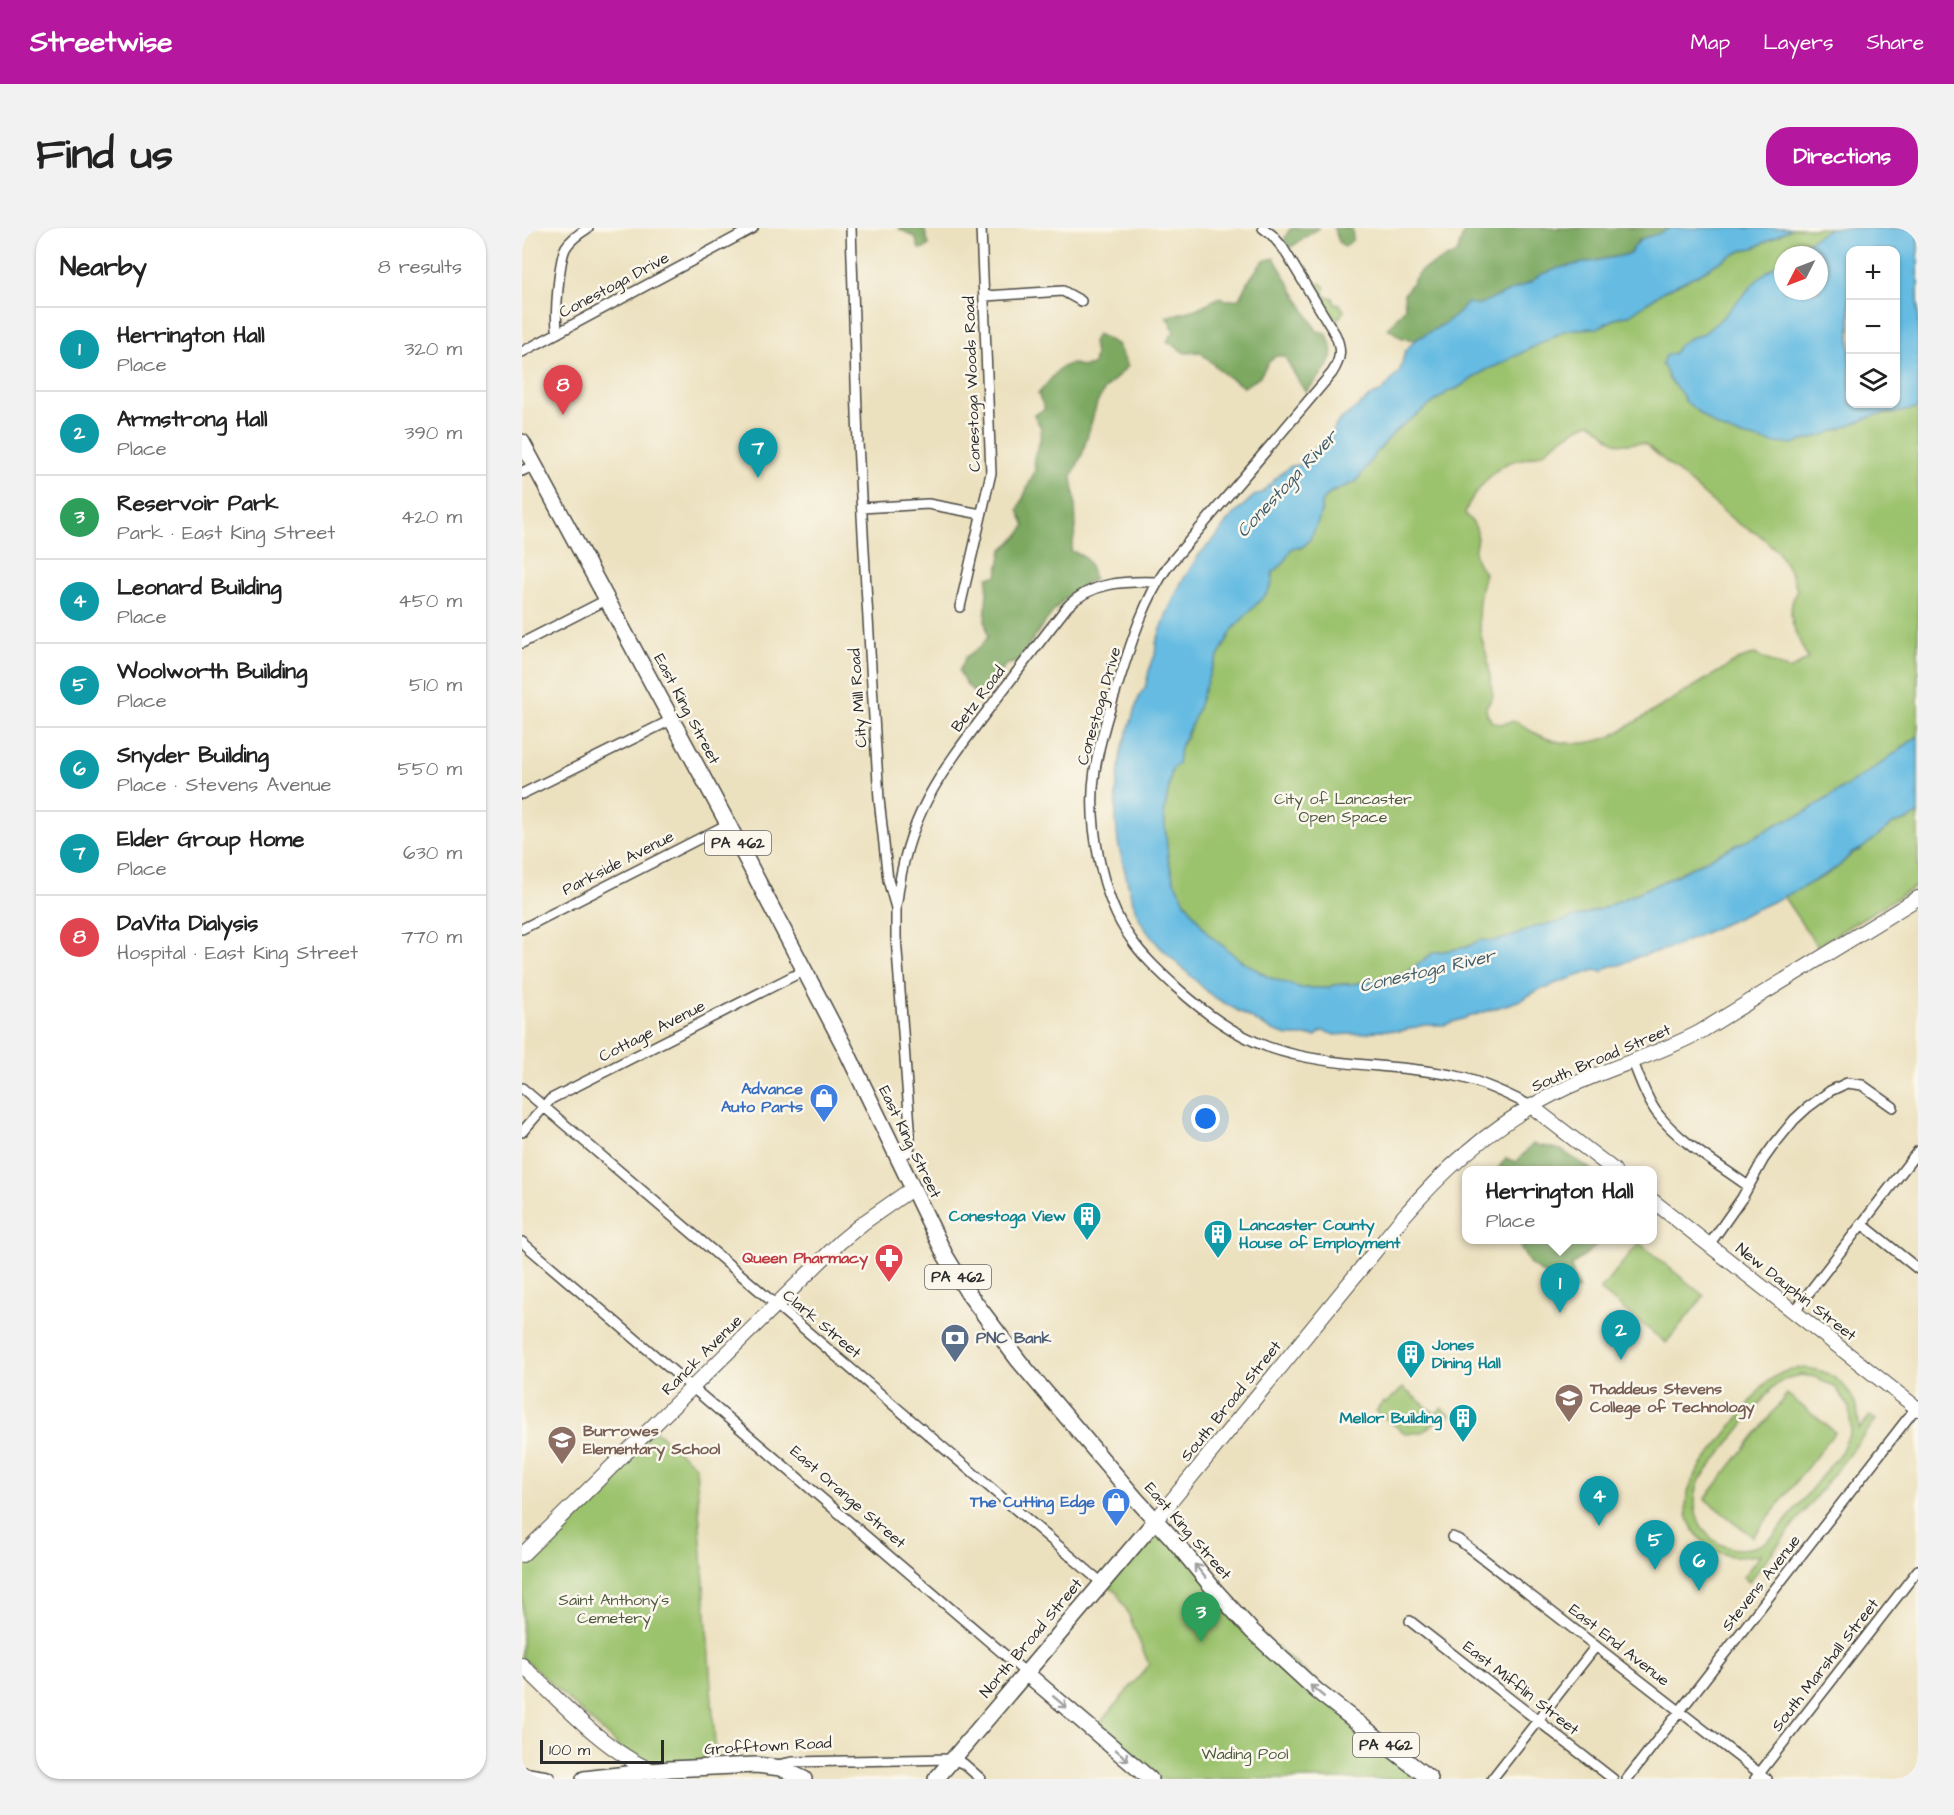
<!DOCTYPE html>
<html lang="en">
<head>
<meta charset="utf-8">
<style>
  :root { --surface:#fff; --page:#f2f2f2; --text:#222; --muted:#767676; --line:#e0e0e0; --accent:#b5179e }
  body { margin:0; font-family:"Architects Daughter",sans-serif; background:var(--page); color:var(--text) }
  .controls { position:absolute; right:18px; top:18px; display:grid; overflow:hidden; border-radius:12px; box-shadow:0 2px 4px #0004 }
  .controls button { width:54px; height:54px; display:grid; place-items:center; padding:0; border:0; border-bottom:2px solid var(--line); background:var(--surface); color:var(--text); font:30px sans-serif }
  .compass { position:absolute; left:1252px; top:18px; width:54px; height:54px; border-radius:50%; background:var(--surface); box-shadow:0 2px 4px #0004; rotate:228deg }
  .scale { position:absolute; left:18px; bottom:15px; width:124px; box-sizing:border-box; padding-left:6px; border:3px solid #2b2b2b; border-top:0; font-size:16px; line-height:21px; white-space:nowrap; color:#2b2b2b; -webkit-text-stroke:4px #fbf7ec; paint-order:stroke }
  .you { position:absolute; left:684px; top:891px; width:21px; height:21px; margin:-15px; border:4px solid #fff; border-radius:50%; background:#1a73e8; box-shadow:0 0 0 9px #1a73e833 }
  .badge { display:grid; place-items:center; width:39px; height:39px; border-radius:50%; background:var(--accent); color:#fff; font-size:20px; font-weight:700 }
  .pin { position:absolute; translate:-50% -50px; filter:drop-shadow(0 2px 3px #0008) }
  .pin::after { content:''; position:absolute; top:32px; width:21px; height:18px; background:inherit; clip-path:polygon(0 0,100% 0,50% 100%) }
  .popup { position:absolute; left:940px; top:938px; width:195px; height:78px; box-sizing:border-box; display:grid; place-content:center; border-radius:12px; background:var(--surface); filter:drop-shadow(0 2px 4px #0005); font-size:20px; white-space:nowrap; color:var(--muted) }
  .popup b { font-size:22px; color:var(--text) }
  .popup::after { content:''; position:absolute; left:50%; top:100%; margin-left:-12px; border:12px solid transparent; border-top-color:var(--surface) }
  .list { margin:0; padding:0; list-style:none }
  h2 { display:flex; justify-content:space-between; align-items:center; height:78px; margin:0; padding:0 24px; font-size:26px }
  h2 small { font-size:20px; font-weight:400; color:var(--muted) }
  .list li { display:grid; grid-template-columns:39px 1fr auto; gap:18px; align-items:center; box-sizing:border-box; height:84px; padding:0 24px; border-top:2px solid var(--line) }
  .list b { display:block; font-size:22px; white-space:nowrap }
  .list p { margin:0; font-size:20px; white-space:nowrap; color:var(--muted) }
  .list em { font-size:20px; font-style:normal; color:var(--muted) }
  .icon { flex:none; width:33px; height:33px; fill:none; stroke:currentColor; stroke-width:2; stroke-linecap:round; stroke-linejoin:round }
  .map { position:relative; flex:none; width:1396px; height:1551px; overflow:hidden; border-radius:24px }
  header { display:flex; align-items:center; gap:36px; box-sizing:border-box; height:84px; padding:0 30px; background:var(--accent); color:#fff }
  header strong { font-size:28px }
  nav { display:flex; gap:33px; margin-inline-start:auto; font-size:21px }
  .intro { display:flex; align-items:center; justify-content:space-between; box-sizing:border-box; height:144px; padding:0 36px }
  h1 { margin:0; font-size:42px }
  .button { padding:15px 27px; border-radius:24px; background:var(--accent); color:#fff; font-size:21px; font-weight:700 }
  main { display:flex; gap:36px; padding:0 36px }
  aside { flex:1; background:var(--surface); border-radius:24px; box-shadow:0 2px 4px #0004 }
  .map>svg:first-child { display:block }
</style>
</head>
<body>
<header>
<strong>Streetwise</strong>
<nav><a>Map</a><a>Layers</a><a>Share</a></nav>
</header>
<div class="intro"><h1>Find us</h1><a class="button">Directions</a></div>
<main>
<aside>
<h2>Nearby<small>8 results</small></h2>
<ul class="list">
<li><span class="badge" style="background:#0f9aa8">1</span><div><b>Herrington Hall</b><p>Place</p></div><em>320 m</em></li>
<li><span class="badge" style="background:#0f9aa8">2</span><div><b>Armstrong Hall</b><p>Place</p></div><em>390 m</em></li>
<li><span class="badge" style="background:#2e9e5b">3</span><div><b>Reservoir Park</b><p>Park · East King Street</p></div><em>420 m</em></li>
<li><span class="badge" style="background:#0f9aa8">4</span><div><b>Leonard Building</b><p>Place</p></div><em>450 m</em></li>
<li><span class="badge" style="background:#0f9aa8">5</span><div><b>Woolworth Building</b><p>Place</p></div><em>510 m</em></li>
<li><span class="badge" style="background:#0f9aa8">6</span><div><b>Snyder Building</b><p>Place · Stevens Avenue</p></div><em>550 m</em></li>
<li><span class="badge" style="background:#0f9aa8">7</span><div><b>Elder Group Home</b><p>Place</p></div><em>630 m</em></li>
<li><span class="badge" style="background:#e0444e">8</span><div><b>DaVita Dialysis</b><p>Hospital · East King Street</p></div><em>770 m</em></li>
</ul>
</aside>
<div class="map">
<svg width="1396" height="1551" viewBox="0 0 1396 1551">
  <rect width="100%" height="100%" fill="#fbf7ec"/>
  <filter id="ink" filterUnits="userSpaceOnUse"><feTurbulence type="fractalNoise" baseFrequency=".0167" numOctaves="2"/><feDisplacementMap in="SourceGraphic" scale="12" xChannelSelector="R" yChannelSelector="G"/><feConvolveMatrix kernelMatrix="1 2 1 2 8 2 1 2 1" color-interpolation-filters="sRGB"/></filter>
  <filter id="wash" filterUnits="userSpaceOnUse"><feTurbulence type="fractalNoise" baseFrequency=".008" numOctaves="4" result="noise"/><feDisplacementMap in="SourceGraphic" scale="24" xChannelSelector="R" yChannelSelector="G"/><feGaussianBlur stdDeviation="1.35" result="paint"/><feColorMatrix in="noise" values="0 0 0 0 0 0 0 0 0 0 0 0 0 0 0 0 0 1.4 0 .05"/><feComposite in="paint" operator="in"/></filter>
  <g filter="url(#wash)">
    <rect width="100%" height="100%" fill="#ece1bf"/>
    <path fill="#9bc26d" stroke="#63764c" stroke-width="1.5" fill-rule="evenodd" d="M1270,0H1396V508L1353,540L1279,587L1263,592L1222,614L1214,617L1149,650L1079,681L1034,695L1015,698L989,709L971,713L958,712L945,719L911,725L883,746L855,751L841,755L811,757L807,760H779L746,749L718,732L686,706L664,675L652,653L646,631L642,586L650,541L656,536L658,519L665,509L689,442L711,401L750,355L751,344L761,336L770,320H779L800,283L799,275L809,265L834,254L854,225L873,203L927,163L934,161L964,142L976,137L1042,103L1052,101L1075,100L1097,89L1106,88L1142,63L1177,46L1206,29L1224,21L1232,20ZM1328,22H1374V176H1328ZM1261,27H1297V63H1261ZM1068,195C1079,198 1082,207 1091,213C1102,220 1112,212 1123,216L1215,295L1239,308L1255,323L1269,345L1275,362C1261,388 1275,407 1286,431L1267,442L1233,426L1216,432L1090,508C1064,518 1038,519 1013,505C1006,502 1000,497 993,493L978,496L970,494L965,486L964,479L971,468C968,454 968,438 964,425C954,396 954,375 963,345C941,321 962,315 953,298C951,294 946,290 943,286C945,272 971,242 984,236C996,230 1009,231 1020,225C1026,222 1030,217 1035,214C1046,206 1056,199 1068,195Z
      M798,55L803,59L802,64L803,68L811,70L813,76L818,77L822,83L817,90H812L794,66V57Z
      M1396,585V657L1295,718L1261,668L1303,648L1316,639L1331,625L1339,621L1371,596L1389,591Z
      M1117,1015L1182,1068L1144,1115L1078,1062Z
      M1278,1140C1313,1140 1338,1165 1337,1201L1348,1188L1354,1192L1227,1354L1221,1349L1239,1326C1219,1331 1199,1330 1183,1315C1143,1279 1175,1242 1200,1211C1213,1194 1226,1177 1239,1160C1250,1148 1262,1142 1278,1140ZM1279,1147L1294,1149L1314,1160L1327,1179L1329,1202L1319,1224L1251,1309C1209,1342 1157,1301 1178,1252L1250,1160L1263,1151Z
      M881,1160L914,1186L919,1180L928,1187C920,1195 911,1193 901,1204L884,1206L854,1183L861,1174L864,1175Z
      M1265,1166L1313,1204L1231,1309L1183,1271Z
      M133,1202L174,1239L194,1531L129,1536L103,1524L0,1429V1333Z
      M633,1293L712,1383L908,1551H628L572,1502L627,1437L605,1383L595,1365L580,1355Z"/>
    <path fill="#7ca860" stroke="#546a46" stroke-width="1.5" d="M376,0H402L407,17L402,21H397L393,9Z
      M771,0H797L769,19L762,12L767,2Z
      M812,0H830L831,11L823,19L817,14Z
      M943,0H1157C1151,2 1145,5 1138,7C1119,12 1118,5 1108,26L1037,40L1018,47L1009,54L956,77L945,75L938,84L922,96L893,112L880,110L866,100L883,80L882,66L899,42L935,25Z
      M752,30L795,103L804,105C819,132 801,144 784,164C775,153 770,140 762,128H754L746,135L738,148L722,159L703,147L678,124L663,125L645,113L652,104L648,94L644,89L674,81L698,69L704,72L717,71L725,55L741,33Z
      M575,106L595,116L606,138L583,161L575,175L560,227L550,248L553,272L554,300L549,323C566,328 569,336 572,352C541,361 514,408 495,434L483,437L467,464L457,469L444,456L437,443L444,429L459,418L466,409L463,392L466,349L475,348L480,322L496,308L503,298L496,282L513,242L512,229L518,212L519,200L512,187L523,181L516,166L538,140L550,135L561,139L571,137L573,127L571,114Z
      M1011,916L1039,922L1070,942H975L984,930L994,934Z
      M999,1012H1076L1073,1019L1049,1038L1057,1062L1040,1060L1008,1036L999,1021Z"/>
    <path fill="#65bbe2" stroke="#487386" stroke-width="1.5" fill-rule="evenodd" d="M1148,0H1270L1232,20L1224,21L1206,29L1177,46L1142,63L1106,88L1097,89L1075,100L1053,101L1042,103L976,137L964,142L934,161L927,163L873,203L854,225L834,254L809,264L799,275C801,285 790,314 780,319C778,320 773,320 770,320L761,336L751,344L750,355L745,365L711,401L689,442L672,491L658,519L656,536L650,541L642,586L646,631L652,653L664,675L686,706L718,732L746,749L779,760H806L811,757L841,755L883,746L911,725L945,719L958,712L971,713L989,709L1015,698L1034,695L1079,681L1149,650L1214,617L1222,614L1263,592L1279,587L1353,540L1396,508V585L1389,591L1371,596L1339,621L1330,625L1316,639L1278,661L1152,719L1115,729L1098,737L1088,738L1080,744L1073,742L1032,756L1026,760L1018,761L999,772L922,797H902L879,803L858,802L845,805L813,807L802,803L798,804L794,808H766L753,804L690,768L637,718L622,699L615,686L609,668L596,615L594,593V565L599,524L618,466L623,460L629,434L633,428L634,415L645,385L659,355L677,327L696,307L706,292L732,268L741,264L757,247L769,238L778,237L795,219L805,217L814,197L818,192L851,167L860,163L878,143L883,123L893,112L922,96L938,84L945,75L956,77L1009,54L1018,47L1037,40L1108,26C1120,2 1129,13 1148,0Z
      M1307,0H1396V180L1374,185L1354,187L1302,207L1270,216L1251,215L1212,206L1194,198L1163,173C1160,162 1152,159 1147,151C1144,145 1145,141 1140,137L1143,128L1152,125L1158,116L1168,110L1181,106L1199,91L1238,49L1261,31V63H1297V27H1267ZM1374,22V176H1328V22Z"/>
  </g>
  <g filter="url(#ink)">
    <g fill="none" stroke-linecap="round" stroke-linejoin="round">
      <g stroke="#484641" stroke-width="12">
        <path id="street" d="M329,0L336,215L343,341L357,571L366,652L374,680V709L388,899V918L386,924L375,930
          M741,0L750,7L761,20L813,106C820,121 819,131 810,145L646,338C623,371 610,412 598,450C588,480 578,510 573,542C565,592 579,670 609,711C622,730 639,745 655,760C683,785 711,806 746,819C806,840 872,835 934,848C960,854 985,866 1009,878
          M463,68L541,63L559,73
          M36,105C32,92 37,31 44,19C49,11 58,5 66,0
          M0,124L231,0
          M0,243L13,237
          M340,280L406,276L459,286
          M438,379L469,245L459,0
          M0,415L86,371
          M0,566L151,491
          M375,674C384,589 419,544 469,478C494,445 519,412 545,379C569,354 602,353 635,354
          M0,701L206,596
          M1111,834C1118,851 1124,870 1135,885C1157,914 1197,937 1226,958
          M0,860L580,1355
          M0,904L29,871L283,742
          M1340,996L1396,1041
          M0,1014L504,1445
          M1187,1017L1220,970L1241,932L1251,918L1272,892L1285,880L1308,863L1325,855L1340,857L1371,879
          M1272,1084L1396,923
          M930,1309L937,1312L1245,1551
          M888,1393L1091,1551
          M256,1537L271,1534L431,1531L442,1536L459,1551
          M970,1551L1074,1418
          M1105,1551L1396,1177
          M1233,1551L1396,1342"/>
      </g>
      <g stroke="#484641" stroke-width="16">
        <path id="secondary" d="M1009,878L1092,942
          M1131,973L1396,1181
          M633,1293L881,989C927,935 981,889 1046,859C1089,839 1135,827 1178,804L1396,670
          M0,1327L318,1014L341,995L391,960
          M0,1437C38,1473 83,1523 131,1543"/>
      </g>
      <g stroke="#484641" stroke-width="18">
        <path id="primary" d="M0,214L206,596L322,818L423,1027L446,1065L497,1133L614,1271L650,1310L691,1360L730,1403L795,1463L908,1551
          M504,1445L628,1551
          M0,1547L25,1551
          M62,1551L148,1541L234,1537L259,1540L282,1551
          M414,1551L633,1293"/>
      </g>
      <use href="#street" stroke="#fff" stroke-width="9"/>
      <use href="#secondary" stroke="#fff" stroke-width="14"/>
      <use href="#primary" stroke="#fff" stroke-width="15"/>
    </g>
    <defs><path id="oneway-shaft" d="M-6 0H5M1.5-3L5.5 0L1.5 3" fill="none" stroke-width="1.6" stroke-linecap="round" stroke-linejoin="round" transform="scale(1.5)"/></defs>
    <g stroke="#a0a0a0">
      <use href="#oneway-shaft" transform="translate(678 1343) rotate(-129)"/>
      <use href="#oneway-shaft" transform="translate(795 1463) rotate(-140)"/>
      <use href="#oneway-shaft" transform="translate(538 1474) rotate(40)"/>
      <use href="#oneway-shaft" transform="translate(600 1527) rotate(41)"/>
    </g>
  </g>
  <defs>
    <g id="shop-pin" transform="scale(1.5)"><path d="M0 17L-7.5 6A9.5 9.5 0 1 1 7.5 6Z" fill="#3f7fe0" stroke="#fbf7ec"/><path d="M-5-2.5h2.3a2.7 3.5 0 0 1 5.4 0H5L5.5 6h-11ZM-1.5-2.5h3a1.5 2.3 0 0 0-3 0Z" fill="#fff"/></g>
    <g id="building-pin" transform="scale(1.5)"><path d="M0 17L-7.5 6A9.5 9.5 0 1 1 7.5 6Z" fill="#0f9aa8" stroke="#fbf7ec"/><path d="M-4-6H4V6H1V3H-1V6H-4ZM-2.5-4.3h1.7v1.8h-1.7ZM.8-4.3h1.7v1.8H.8ZM-2.5-1h1.7V.8h-1.7ZM.8-1h1.7V.8H.8Z" fill="#fff"/></g>
    <g id="pharmacy-pin" transform="scale(1.5)"><path d="M0 17L-7.5 6A9.5 9.5 0 1 1 7.5 6Z" fill="#e0444e" stroke="#fbf7ec"/><path d="M-2-6h4v4h4v4h-4v4h-4v-4h-4v-4h4Z" fill="#fff"/></g>
    <g id="bank-pin" transform="scale(1.5)"><path d="M0 17L-7.5 6A9.5 9.5 0 1 1 7.5 6Z" fill="#5c6f8a" stroke="#fbf7ec"/><path d="M-6-4H6V4H-6ZM0-2.3a2.3 2.3 0 1 0 0 4.6a2.3 2.3 0 1 0 0-4.6Z" fill="#fff"/></g>
    <g id="university-pin" transform="scale(1.5)"><path d="M0 17L-7.5 6A9.5 9.5 0 1 1 7.5 6Z" fill="#8d6e63" stroke="#fbf7ec"/><path d="M0-5L7-2L0 1L-7-2ZM-4 1L0 2.5L4 1V4Q0 6-4 4Z" fill="#fff"/></g>
    <g id="school-pin" transform="scale(1.5)"><path d="M0 17L-7.5 6A9.5 9.5 0 1 1 7.5 6Z" fill="#8d6e63" stroke="#fbf7ec"/><path d="M0-5L7-2L0 1L-7-2ZM-4 1L0 2.5L4 1V4Q0 6-4 4Z" fill="#fff"/></g>
  </defs>
  <g fill-rule="evenodd">
    <use href="#shop-pin" x="302" y="870"/>
    <use href="#building-pin" x="565" y="988"/>
    <use href="#building-pin" x="696" y="1006"/>
    <use href="#pharmacy-pin" x="367" y="1030"/>
    <use href="#bank-pin" x="433" y="1110"/>
    <use href="#building-pin" x="889" y="1126"/>
    <use href="#university-pin" x="1047" y="1170"/>
    <use href="#building-pin" x="941" y="1190"/>
    <use href="#school-pin" x="40" y="1212"/>
    <use href="#shop-pin" x="594" y="1274"/>
  </g>
  <g text-anchor="middle" dominant-baseline="central" stroke-width="5" stroke-linejoin="round" paint-order="stroke">
    <g fill="#fbf7ec" stroke="#696865" stroke-width="1.5">
      <rect x="183" y="603" width="66" height="24" rx="4.5"/>
      <rect x="403" y="1037" width="66" height="24" rx="4.5"/>
      <rect x="831" y="1505" width="66" height="24" rx="4.5"/>
    </g>
    <g font-size="15" font-weight="bold" fill="#2b2b2b">
      <text x="216" y="615">PA 462</text>
      <text x="436" y="1049">PA 462</text>
      <text x="864" y="1517">PA 462</text>
    </g>
    <g font-size="16" fill="#2b2b2b" stroke="#fbf7ec">
      <text transform="translate(92 57) rotate(-28)">Conestoga Drive</text>
      <text transform="translate(450 156) rotate(-92)">Conestoga Woods Road</text>
      <text transform="translate(336 470) rotate(-94)">City Mill Road</text>
      <text transform="translate(456 471) rotate(-53)">Betz Road</text>
      <text transform="translate(577 478) rotate(-74)">Conestoga Drive</text>
      <text transform="translate(165 481) rotate(62)">East King Street</text>
      <text transform="translate(96 635) rotate(-27)">Parkside Avenue</text>
      <text transform="translate(130 803) rotate(-27)">Cottage Avenue</text>
      <text transform="translate(1079 830) rotate(-23)">South Broad Street</text>
      <text transform="translate(388 914) rotate(64)">East King Street</text>
      <text transform="translate(1274 1064) rotate(38)">New Dauphin Street</text>
      <text transform="translate(300 1096) rotate(40)">Clark Street</text>
      <text transform="translate(180 1127) rotate(-45)">Ranck Avenue</text>
      <text transform="translate(709 1173) rotate(-51)">South Broad Street</text>
      <text transform="translate(326 1269) rotate(41)">East Orange Street</text>
      <text transform="translate(666 1303) rotate(49)">East King Street</text>
      <text transform="translate(1239 1355) rotate(-52)">Stevens Avenue</text>
      <text transform="translate(509 1410) rotate(-50)">North Broad Street</text>
      <text transform="translate(1097 1417) rotate(38)">East End Avenue</text>
      <text transform="translate(1303 1437) rotate(-52)">South Marshall Street</text>
      <text transform="translate(999 1460) rotate(38)">East Mifflin Street</text>
      <text transform="translate(246 1518) rotate(-3)">Grofftown Road</text>
    </g>
    <g font-size="16" fill="#4d583f" stroke="#fbf7ec">
      <text x="821" y="571">City of Lancaster<tspan x="821" dy="18">Open Space</tspan></text>
      <text x="92" y="1372">Saint Anthony's<tspan x="92" dy="18">Cemetery</tspan></text>
      <text x="723" y="1526">Wading Pool</text>
    </g>
    <g font-size="16" font-weight="bold" fill="#366cbe" stroke="#fbf7ec" text-anchor="end">
      <text x="281" y="861">Advance<tspan x="281" dy="18">Auto Parts</tspan></text>
      <text x="573" y="1274">The Cutting Edge</text>
    </g>
    <g font-size="16" font-weight="bold" fill="#0d838f" stroke="#fbf7ec" text-anchor="end">
      <text x="544" y="988">Conestoga View</text>
      <text x="717" y="997" text-anchor="start">Lancaster County<tspan x="717" dy="18">House of Employment</tspan></text>
      <text x="910" y="1117" text-anchor="start">Jones<tspan x="910" dy="18">Dining Hall</tspan></text>
      <text x="920" y="1190">Mellor Building</text>
    </g>
    <g font-size="16" font-weight="bold" fill="#be3a42" stroke="#fbf7ec" text-anchor="end">
      <text x="346" y="1030">Queen Pharmacy</text>
    </g>
    <g font-size="16" font-weight="bold" fill="#4e5e75" stroke="#fbf7ec" text-anchor="start">
      <text x="454" y="1110">PNC Bank</text>
    </g>
    <g font-size="16" font-weight="bold" fill="#785e54" stroke="#fbf7ec" text-anchor="start">
      <text x="1068" y="1161">Thaddeus Stevens<tspan x="1068" dy="18">College of Technology</tspan></text>
      <text x="61" y="1203">Burrowes<tspan x="61" dy="18">Elementary School</tspan></text>
    </g>
    <g font-size="18" font-style="italic" fill="#3f5d6b" stroke="#fbf7ec">
      <text transform="translate(765 256) rotate(-47)">Conestoga River</text>
      <text transform="translate(905 743) rotate(-13)">Conestoga River</text>
    </g>
  </g>
</svg>
<div class="controls">
<button>+</button>
<button>−</button>
<button><svg class="icon" aria-label="layers" viewBox="0 0 24 24"><path d="M12 4l9 5-9 5-9-5zM3 14l9 5 9-5"/></svg></button>
</div>
<svg class="compass" viewBox="-18 -18 36 36"><path d="M0-13l5 13h-10z" fill="#e53935"/><path d="M0 13l5-13h-10z" fill="#767676"/></svg>
<div class="scale">100 m</div>
<div class="you"></div>
<div class="pin badge" style="left:1038px;top:1085px;background:#0f9aa8">1</div>
<div class="popup"><b>Herrington Hall</b>Place</div>
<div class="pin badge" style="left:1099px;top:1132px;background:#0f9aa8">2</div>
<div class="pin badge" style="left:679px;top:1414px;background:#2e9e5b">3</div>
<div class="pin badge" style="left:1077px;top:1298px;background:#0f9aa8">4</div>
<div class="pin badge" style="left:1133px;top:1342px;background:#0f9aa8">5</div>
<div class="pin badge" style="left:1177px;top:1363px;background:#0f9aa8">6</div>
<div class="pin badge" style="left:236px;top:250px;background:#0f9aa8">7</div>
<div class="pin badge" style="left:41px;top:187px;background:#e0444e">8</div>
</div>
</main>
</body>
</html>
